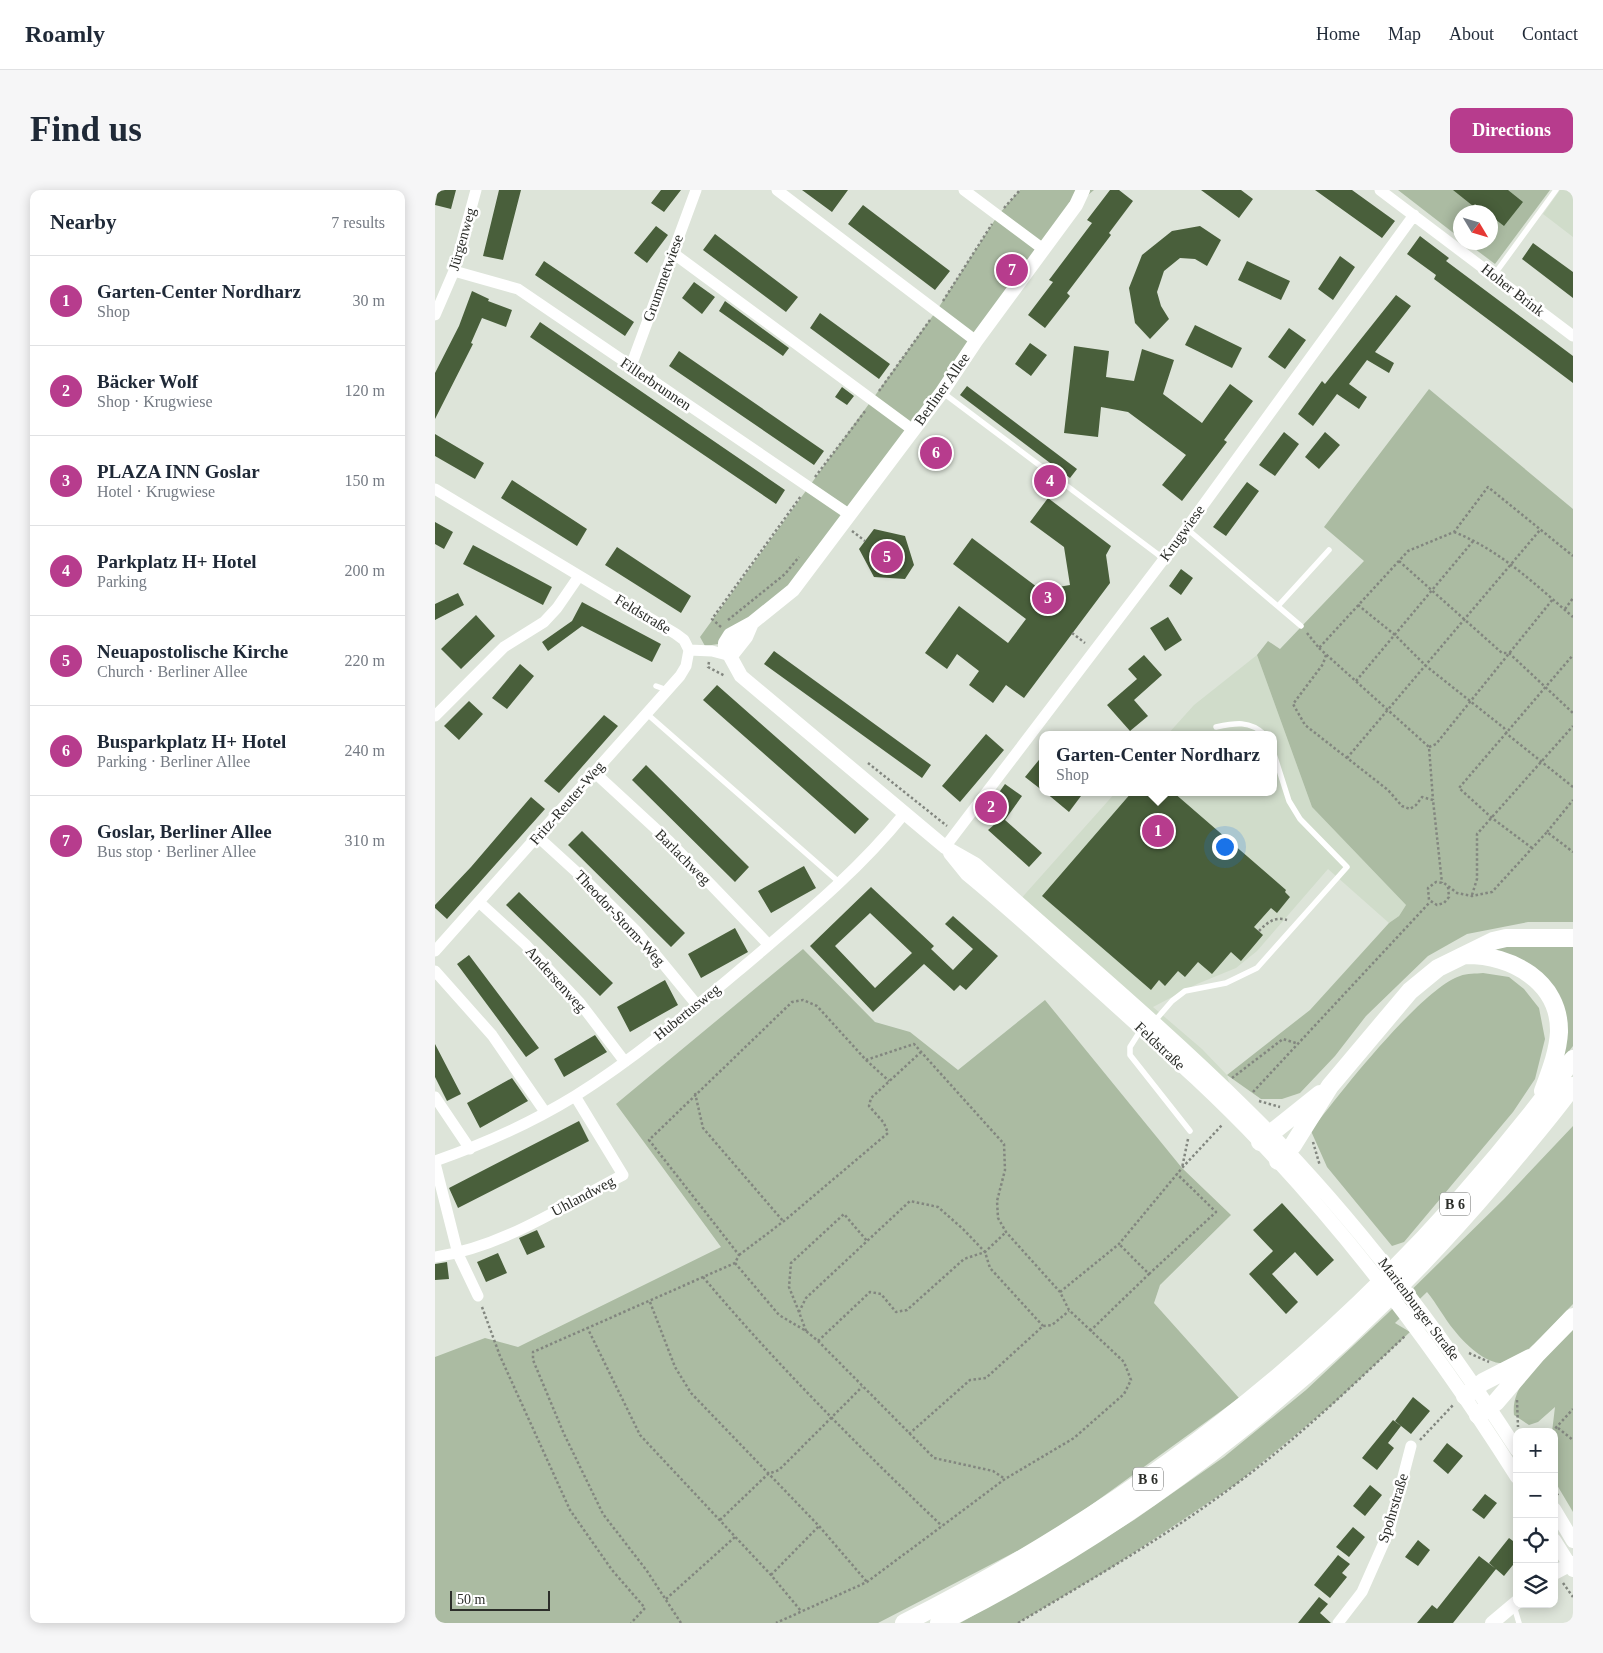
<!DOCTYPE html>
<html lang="en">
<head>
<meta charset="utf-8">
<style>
  :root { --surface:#fff; --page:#f6f6f7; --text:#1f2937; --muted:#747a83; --line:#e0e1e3; --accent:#b73c8d }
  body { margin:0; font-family:Georgia,serif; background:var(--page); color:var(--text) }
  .controls { position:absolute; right:15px; bottom:15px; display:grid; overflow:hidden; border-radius:10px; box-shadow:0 2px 12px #0003 }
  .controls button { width:45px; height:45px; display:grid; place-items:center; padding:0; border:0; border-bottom:1px solid var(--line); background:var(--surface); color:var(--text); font:25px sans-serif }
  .compass { position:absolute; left:1018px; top:15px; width:45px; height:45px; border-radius:50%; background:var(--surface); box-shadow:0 2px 12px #0003; rotate:128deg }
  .scale { position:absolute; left:15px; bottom:12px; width:100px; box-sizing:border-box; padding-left:5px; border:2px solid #2c2e2a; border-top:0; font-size:14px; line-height:18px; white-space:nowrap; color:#2c2e2a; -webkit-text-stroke:4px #fff; paint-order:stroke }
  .you { position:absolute; left:789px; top:656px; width:18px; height:18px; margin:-12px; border:4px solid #fff; border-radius:50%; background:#1a73e8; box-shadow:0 0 0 8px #1a73e833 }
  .badge { display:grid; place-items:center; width:32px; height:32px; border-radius:50%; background:var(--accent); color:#fff; font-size:16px; font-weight:700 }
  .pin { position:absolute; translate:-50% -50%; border:2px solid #fff; box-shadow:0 1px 5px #0006 }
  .popup { position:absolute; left:604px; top:541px; width:238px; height:65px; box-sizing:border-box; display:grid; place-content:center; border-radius:10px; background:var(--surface); filter:drop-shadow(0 1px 4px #0005); font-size:16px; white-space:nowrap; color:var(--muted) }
  .popup b { font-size:19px; color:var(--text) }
  .popup::after { content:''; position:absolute; left:50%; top:100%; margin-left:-10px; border:10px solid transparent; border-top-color:var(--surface) }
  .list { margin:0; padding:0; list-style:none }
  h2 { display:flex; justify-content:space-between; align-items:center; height:65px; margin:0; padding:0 20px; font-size:21px }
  h2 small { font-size:16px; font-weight:400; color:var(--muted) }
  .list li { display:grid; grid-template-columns:32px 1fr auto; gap:15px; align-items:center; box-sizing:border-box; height:90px; padding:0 20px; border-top:1px solid var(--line) }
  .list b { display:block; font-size:19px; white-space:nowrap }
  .list p { margin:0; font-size:16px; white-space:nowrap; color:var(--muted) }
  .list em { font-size:16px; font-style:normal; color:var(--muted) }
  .icon { flex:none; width:28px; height:28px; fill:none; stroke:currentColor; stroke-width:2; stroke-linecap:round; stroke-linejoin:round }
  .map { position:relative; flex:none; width:1138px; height:1433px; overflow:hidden; border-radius:10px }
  header { display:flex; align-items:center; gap:30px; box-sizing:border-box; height:70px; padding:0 25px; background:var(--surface); border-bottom:1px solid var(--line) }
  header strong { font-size:24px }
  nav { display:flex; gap:28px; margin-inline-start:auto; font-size:18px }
  .intro { display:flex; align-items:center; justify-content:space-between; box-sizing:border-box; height:120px; padding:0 30px }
  h1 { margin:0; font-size:35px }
  .button { padding:12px 22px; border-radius:10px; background:var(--accent); color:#fff; font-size:18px; font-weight:700 }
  main { display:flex; gap:30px; padding:0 30px }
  aside { flex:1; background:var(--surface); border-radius:10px; box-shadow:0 2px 12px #0003 }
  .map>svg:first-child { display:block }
</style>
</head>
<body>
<header>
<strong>Roamly</strong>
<nav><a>Home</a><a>Map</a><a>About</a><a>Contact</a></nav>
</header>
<div class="intro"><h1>Find us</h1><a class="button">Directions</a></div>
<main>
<aside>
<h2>Nearby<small>7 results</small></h2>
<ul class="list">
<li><span class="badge">1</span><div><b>Garten-Center Nordharz</b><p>Shop</p></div><em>30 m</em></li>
<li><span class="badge">2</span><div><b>Bäcker Wolf</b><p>Shop · Krugwiese</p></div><em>120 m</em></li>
<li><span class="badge">3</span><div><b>PLAZA INN Goslar</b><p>Hotel · Krugwiese</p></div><em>150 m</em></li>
<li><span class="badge">4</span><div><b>Parkplatz H+ Hotel</b><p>Parking</p></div><em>200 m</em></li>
<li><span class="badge">5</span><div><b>Neuapostolische Kirche</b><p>Church · Berliner Allee</p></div><em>220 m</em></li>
<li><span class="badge">6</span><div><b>Busparkplatz H+ Hotel</b><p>Parking · Berliner Allee</p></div><em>240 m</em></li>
<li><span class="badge">7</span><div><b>Goslar, Berliner Allee</b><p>Bus stop · Berliner Allee</p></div><em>310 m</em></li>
</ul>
</aside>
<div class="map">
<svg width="1138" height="1433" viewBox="0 0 1138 1433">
  <rect width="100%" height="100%" fill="#dde4d9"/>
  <path fill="#d0dcca" d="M1125,0H1138V47L1108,24Z
    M822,465L877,617L971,715L964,726L954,733L893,679L822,761L801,778L762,794L718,817L767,859L792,885L798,907L575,721L681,602H838V545H732L759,515Z"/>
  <path fill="#abbba2" d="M585,0H659L641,15L358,400L290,453L270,456L265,447L502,120L563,25Z
    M963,0H1115L1060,74L1032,53L1056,52V22H1026L1025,48Z
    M994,199L1138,319V732H1093L1032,744L993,766L931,826L900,866L865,903L847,909H826L792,885L875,820L954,733L964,726L971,715L877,617L822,465L833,451L845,459L929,371L889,337Z
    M1138,754V856L1125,873L1121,805L1050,762L1063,755Z
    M368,759L440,832L475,842L523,880L610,810L747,978L796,1025L725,1095L719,1113L804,1208L619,1342L443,1433H0V1167L50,1148L83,1157L286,1057L181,914Z
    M1048,783L1074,787L1089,799L1104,818L1110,849L1100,889L1078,922L969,1052L957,1056L892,977L876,941C903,905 986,799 1025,786C1032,783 1041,784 1048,783Z
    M1138,936V1114C1125,1127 1088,1170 1072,1173C1052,1176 1030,1154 1019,1140C1009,1128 1002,1114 992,1102L960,1133L975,1142L899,1213L801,1294L676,1378L583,1433H525L603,1389L699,1330L789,1267L871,1200L952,1124L1069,1009Z
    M1138,1139V1322L1119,1290V1242H1117L1120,1217L1103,1232L1094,1235L1079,1225C1075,1190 1116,1163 1138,1139Z"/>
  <path fill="#495f3b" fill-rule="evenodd" d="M3,0H21L16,19L0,15Z
    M64,0H86L68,70L48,66Z
    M226,0H246L229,22L216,13Z
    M367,0H413L397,22Z
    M675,0H684L698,11L674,43L676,45L632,103L635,106L610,138L593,125L618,92L614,90L657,33L652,30Z
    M766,0H806L818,9L804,28Z
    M880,0H917L960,31L947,48Z
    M1018,0H1073L1088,12L1069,36L1056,26V22H1051L1040,14L1038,16Z
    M428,15L515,81L500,100L413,34Z
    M221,36L233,45L212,73L199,63Z
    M765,36L786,50L772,76L760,69L745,68L729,81L722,102L726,116L734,129L715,149L700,133L694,98L707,65L737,41Z
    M280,44L363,107L351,122L268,60Z
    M985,46L1014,68L1011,71L1138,166V193L999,89L1001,85L972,64Z
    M1098,53L1138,82V108L1087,69Z
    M905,66L920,77L898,110L883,99Z
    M109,71L199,132L190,146L100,85Z
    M812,71L855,91L846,110L803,90Z
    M259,92L280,107L267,124L247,108Z
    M37,101L54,109L53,111L77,120L71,137L47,128L36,153L38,154L0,229V183L24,136Z
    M961,105L976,116L940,162L959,173L954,183L932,170L914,194L932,207L924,219L902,204L878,236L863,224L887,191L890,194Z
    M290,111L354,158L348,166L284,121Z
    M385,123L455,174L444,189L375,138Z
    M105,132L350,300L341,314L95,147Z
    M760,135L807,158L797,178L750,155Z
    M854,138L871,150L850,179L833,167Z
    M595,153L612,165L596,186L580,174Z
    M639,156L674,161L671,187L699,191L707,159L739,170L728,204L767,233L795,194L818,211L789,250L792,252L747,311L727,295L751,265L693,222L666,217L663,247L629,243Z
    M244,161L389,261L379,275L234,176Z
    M532,196L642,279L635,288L525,205Z
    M407,197L419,206L412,215L400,207Z
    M849,242L864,254L840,286L824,275Z
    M890,242L905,255L884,279L870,267Z
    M0,244L49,273L40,289L0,266Z
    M77,290L152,339L142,356L66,308Z
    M812,292L824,301L791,346L778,337Z
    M613,308L676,356L671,365L675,393L589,508L571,495L558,513L534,495L544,481L522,464L512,479L490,463L524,416L573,453L591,429L518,374L537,348L606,400L635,395L629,357L595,332Z
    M0,332L18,342L9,359L0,354Z
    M439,339L470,346L479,375L470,389L439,387L424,359Z
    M38,355L117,397L108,415L28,374Z
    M182,357L256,406L246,423L170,375Z
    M746,379L758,388L746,405L734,396Z
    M23,403L29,415L0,430V414Z
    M147,412L226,454L217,472L147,436L113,461L107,452L137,431Z
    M41,425L60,446L26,479L6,459Z
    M733,427L747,450L730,461L715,438Z
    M339,461L496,575L487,588L329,474Z
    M709,465L727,485L699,510L713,526L695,541L672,515L702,489L693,479Z
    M85,474L99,486L72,519L57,508Z
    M282,495L434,629L420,644L268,510Z
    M34,511L48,524L24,550L9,536Z
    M169,525L183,536L124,603L109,591Z
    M551,544L569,560L525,612L507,596Z
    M608,565V601L590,587Z
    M211,575L314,677L300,692L197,590Z
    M570,594L587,606L570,630L607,663L594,677L553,640L560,634L548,625Z
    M610,602H649L634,622Z
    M697,602H738L851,700L850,702L855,707L842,723L836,718L819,737L828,745L806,771L796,762L777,784L763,772L750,787L743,781L730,796L724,790L716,800L607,706Z
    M96,607L110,619L12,729L0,718V715L36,677Z
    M147,641L250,743L236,757L133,655Z
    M369,676L381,698L336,723L323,701Z
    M436,697L499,756L496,759L518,780L538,759L510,734L518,726L563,766L531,800L525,795L519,801L489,774L438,822L375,756ZM435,723L477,763L440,798L400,756Z
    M84,702L178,793L165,806L71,715Z
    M300,738L313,762L266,788L253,764Z
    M34,765L104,858L91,867L22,774Z
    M230,790L243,815L195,842L182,817Z
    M160,845L172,862L129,887L119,869Z
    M0,854L26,904L12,911L0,887Z
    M77,888L93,911L45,938L32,913Z
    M144,931L154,951L23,1018L14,998Z
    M847,1013L899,1070L882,1086L860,1062L837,1084L863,1112L851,1124L814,1084L838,1061L818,1040Z
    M102,1040L110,1057L92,1065L84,1048Z
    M63,1063L72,1083L51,1092L42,1072Z
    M12,1072L14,1089L0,1090V1074Z
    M978,1207L995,1221L976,1244L960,1231Z
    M958,1230L966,1236L953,1253L959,1258L942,1280L927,1268Z
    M1012,1253L1028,1266L1013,1284L998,1271Z
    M935,1295L947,1305L930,1326L918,1316Z
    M1050,1304L1062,1313L1049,1329L1037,1320Z
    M918,1337L930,1347L914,1367L901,1357Z
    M1074,1348L1082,1354V1370L1069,1386L1054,1373Z
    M983,1350L995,1360L983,1376L970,1367Z
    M903,1365L915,1374L907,1383L912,1387L895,1408L879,1395Z
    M1044,1366L1061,1379L1018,1433H982L997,1415L1002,1419Z
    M884,1407L893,1414L885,1423L896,1433H863Z"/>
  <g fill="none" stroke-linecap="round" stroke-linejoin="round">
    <path stroke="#82867f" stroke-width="2.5" stroke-dasharray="2.5 2.5" stroke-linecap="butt" d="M569,18L585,0
      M508,111L557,34
      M444,201L495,130
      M380,287L431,220
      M417,341L430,351
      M1019,342C1065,360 1101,395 1138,427
      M964,371L1067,463H1074L1138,523
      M923,415L960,445L991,476L1069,538L1072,544L1138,597
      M1130,419L1138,408
      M293,430L350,384L364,367
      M286,437L277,429L366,306
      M637,443L650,453
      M872,443L884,458L973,361L1019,342L1053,297L1138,366
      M884,458L994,557L998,610
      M891,465L888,474L858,514L870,535L953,600L967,616L975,619L981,615L987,607L998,610L1007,693
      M274,472L273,477L290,486
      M921,491L1039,350
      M994,557L1001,554L1118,409
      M912,568L1105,340
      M433,573L512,636
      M1112,642L1138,610
      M1097,658L1057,628L1024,598L1138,465
      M1013,697L1014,707L1009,713L1002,715L994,710L993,698L1001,692L1009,693L1022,703L1037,706L1057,702L1112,642L1138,662
      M1037,705L1042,689V644L1138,536
      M824,741C832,733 839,726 852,730
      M431,870L454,891
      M797,888L848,849L864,854
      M818,902L995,712
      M260,903L268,938L348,1031
      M824,911L845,917
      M753,949L747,978L787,935
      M878,952L885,976
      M304,1065L349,1031L453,943L449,933L434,916L436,908L486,862
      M300,1073L344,1125L371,1141L383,1151L499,1268L558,1281L570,1289
      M714,1084L781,1022L742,984
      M268,1087C342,1175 424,1257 507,1336
      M625,1102L684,1054L747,978
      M215,1112L240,1177L256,1203L384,1336L432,1392
      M47,1117L65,1166L135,1320L177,1380L210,1418L196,1433
      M364,1122L354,1097L356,1073L409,1024L432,1051
      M152,1137L205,1245L336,1385L366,1421
      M371,1141L364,1122L371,1108L475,1011L503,1017L528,1039L550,1062L555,1078L608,1136
      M655,1141L714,1084L684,1054
      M383,1151L435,1102L446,1104L461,1122L472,1120L529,1069L550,1062L571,1042
      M1034,1163L1054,1172
      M1082,1210L1083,1237
      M1123,1238L1138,1250
      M1117,1242L1138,1219
      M474,1244L535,1190L551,1188L608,1136L617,1135L634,1121
      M985,1250L1019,1214
      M1119,1299L1124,1307
      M285,1330L333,1284L344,1280L427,1197
      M336,1385L384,1336
      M1128,1393L1138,1407
      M231,1409L300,1347
      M246,1433L212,1381L168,1324L129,1244L98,1170V1162L300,1073L304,1065L214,950L357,812L368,810L382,816L431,870L479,854L569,954L570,980L562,1011L563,1028L571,1042L625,1102L634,1120L689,1172L696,1190L689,1204L639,1248L570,1289L432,1392L341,1433
      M583,1433C657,1389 732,1346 801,1294C861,1250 916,1197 970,1146"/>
    <path stroke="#fff" stroke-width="5.5" d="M1059,85L1121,0
      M507,202L729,369
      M751,338L866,436
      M843,416L894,360
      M221,496L232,500
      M211,523L405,693
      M781,537C800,533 815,530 830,545
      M718,833L737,811L750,801L791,793L822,778L912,677L865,629L854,611L838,561
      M707,838L695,857V865L755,941
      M1079,1416L1084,1433"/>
    <path stroke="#fff" stroke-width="11" d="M342,0L541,151
      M529,0L608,59
      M945,0L1138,146
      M238,63L478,240
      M19,81L83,99L415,325
      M0,125L19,81L41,0
      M196,176L261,0
      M0,299L241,444L249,450L254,460L277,461L296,466
      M0,526L69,457L109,432L122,418L144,386
      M159,582L234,651L334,755
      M102,646L148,688L202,742L262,815
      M510,657L729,369L979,25
      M45,713L90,754L145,813L190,872
      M0,761L245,486L251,476L254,460
      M0,781L57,845L110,922
      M0,907L35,959
      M0,971C49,954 96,933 140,906C202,867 258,819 314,772C368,726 424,680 469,624
      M0,973L23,1064L43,1106
      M0,1067C68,1057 128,1016 188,985L140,906
      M903,1433L927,1402L954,1341L976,1256"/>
    <path stroke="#fff" stroke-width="14" d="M648,0L641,15L541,151L507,202L358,400L317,433L295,445L290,453V457L306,486L510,657L540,674C631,756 725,834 812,920C916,1022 1003,1138 1082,1260
      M296,466L311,447L317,433
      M515,663L532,684C582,725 629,769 677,812C728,858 780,904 827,954C923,1056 1007,1168 1082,1287
      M1119,1319L1138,1351
      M1119,1350L1138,1380
      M1119,1383L1138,1373
      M1057,1433L1082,1412"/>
    <path stroke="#fff" stroke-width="18" d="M1031,765C1076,765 1125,791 1124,842C1123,862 1115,882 1108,901
      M825,952L885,904
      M843,971L858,955L895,896L975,801L1003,778L1058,751L1071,748H1138
      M1030,1206L1048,1192L1095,1168
      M1043,1225L1061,1212L1102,1164L1138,1127
      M469,1433C739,1297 959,1113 1138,869
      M504,1433C718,1327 907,1172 1061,991C1087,960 1114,929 1138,896"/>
  </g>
  <g text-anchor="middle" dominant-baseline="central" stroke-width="5" stroke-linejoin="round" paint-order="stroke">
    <g fill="#fff" stroke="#6b6d6a" stroke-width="1">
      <rect x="1005" y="1002.5" width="30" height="23" rx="4"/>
      <rect x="698" y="1277.5" width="30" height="23" rx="4"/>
    </g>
    <g font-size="14" font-weight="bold" fill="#2c2e2a">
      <text x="1020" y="1014">B 6</text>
      <text x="713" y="1289">B 6</text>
    </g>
    <g font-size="15" fill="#2c2e2a" stroke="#fff">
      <text transform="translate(27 49) rotate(-74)">Jürgenweg</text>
      <text transform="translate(228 88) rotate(-70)">Grummetwiese</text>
      <text transform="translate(1078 100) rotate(38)">Hoher Brink</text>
      <text transform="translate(221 194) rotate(34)">Fillerbrunnen</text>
      <text transform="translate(507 199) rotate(-55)">Berliner Allee</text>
      <text transform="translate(747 343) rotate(-54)">Krugwiese</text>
      <text transform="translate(208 424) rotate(31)">Feldstraße</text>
      <text transform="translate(132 613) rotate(-49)">Fritz-Reuter-Weg</text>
      <text transform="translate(248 667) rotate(45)">Barlachweg</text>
      <text transform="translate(185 728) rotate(47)">Theodor-Storm-Weg</text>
      <text transform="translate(121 789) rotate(48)">Andersenweg</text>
      <text transform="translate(252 822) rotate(-39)">Hubertusweg</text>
      <text transform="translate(725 856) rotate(43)">Feldstraße</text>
      <text transform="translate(148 1006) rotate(-28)">Uhlandweg</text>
      <text transform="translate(984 1119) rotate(53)">Marienburger Straße</text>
      <text transform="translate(958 1318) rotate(-73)">Spohrstraße</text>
    </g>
  </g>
</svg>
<div class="controls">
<button>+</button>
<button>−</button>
<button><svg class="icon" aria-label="locate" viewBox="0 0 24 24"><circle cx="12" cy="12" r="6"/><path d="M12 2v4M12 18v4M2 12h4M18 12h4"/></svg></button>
<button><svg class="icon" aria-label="layers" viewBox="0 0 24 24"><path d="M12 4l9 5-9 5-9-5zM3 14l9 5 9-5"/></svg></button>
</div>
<svg class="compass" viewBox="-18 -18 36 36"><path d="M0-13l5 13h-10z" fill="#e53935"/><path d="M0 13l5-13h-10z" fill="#747a83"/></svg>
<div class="scale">50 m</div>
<div class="you"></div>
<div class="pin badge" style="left:723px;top:641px">1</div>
<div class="popup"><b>Garten-Center Nordharz</b>Shop</div>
<div class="pin badge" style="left:556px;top:617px">2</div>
<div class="pin badge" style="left:613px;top:408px">3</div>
<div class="pin badge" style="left:615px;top:291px">4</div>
<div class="pin badge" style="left:452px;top:367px">5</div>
<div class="pin badge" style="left:501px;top:263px">6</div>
<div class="pin badge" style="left:577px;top:80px">7</div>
</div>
</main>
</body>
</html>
